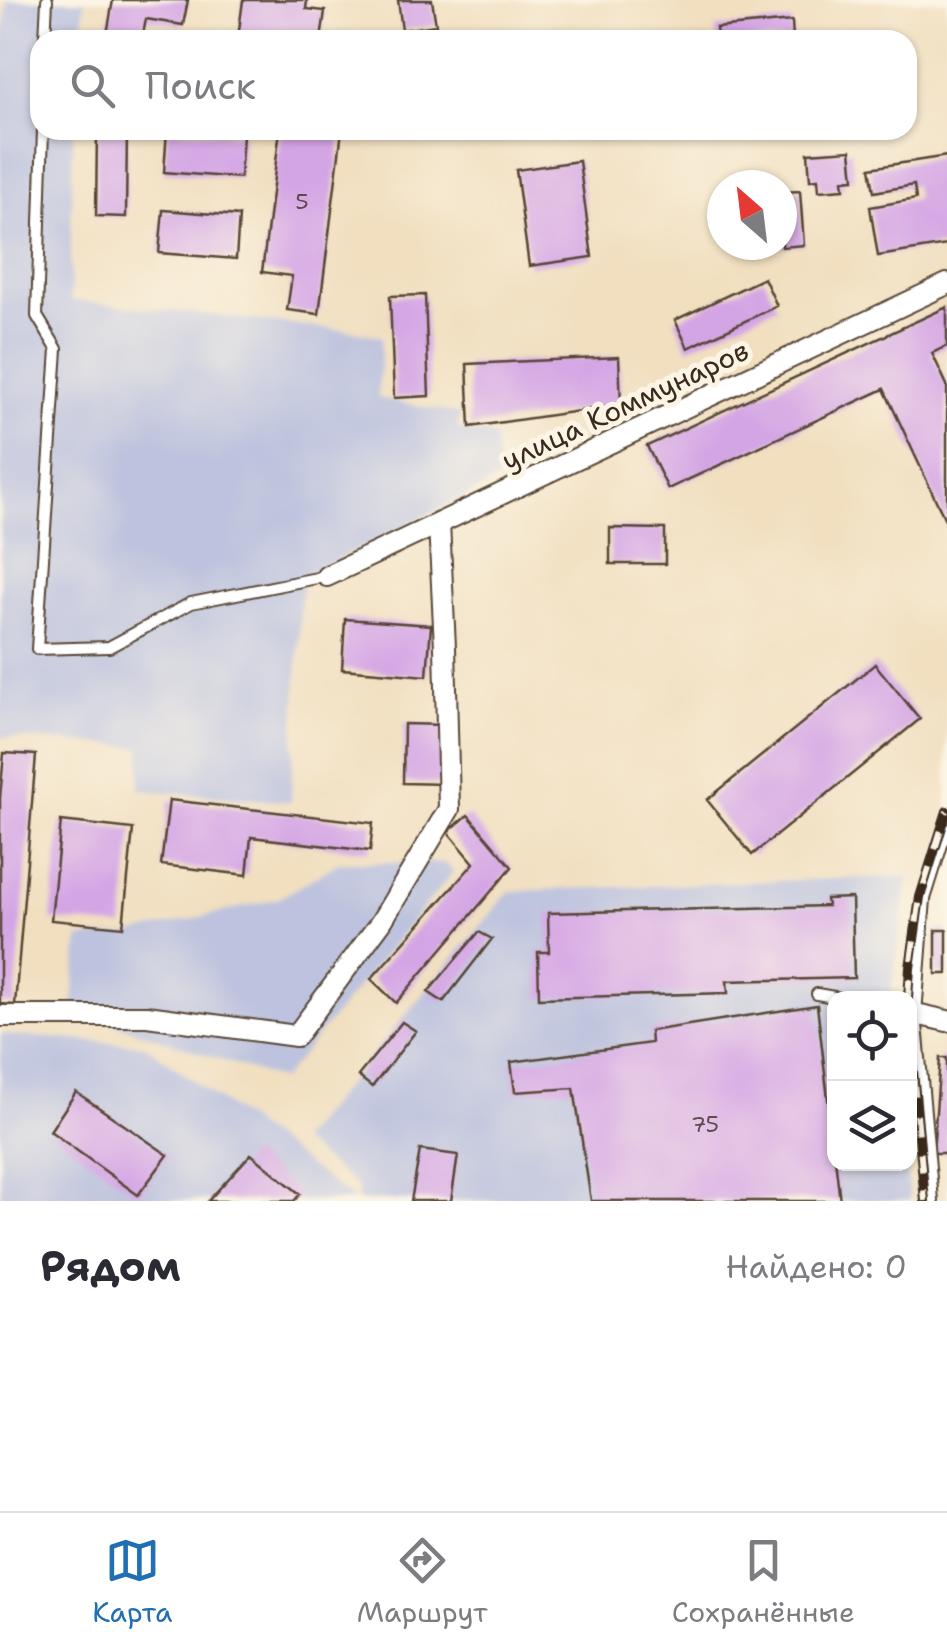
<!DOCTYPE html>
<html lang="ru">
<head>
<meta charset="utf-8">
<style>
  :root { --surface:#fff; --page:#f7f7f7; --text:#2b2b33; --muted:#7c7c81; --line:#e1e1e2; --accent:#1f6fb2 }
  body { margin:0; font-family:"Shantell Sans",sans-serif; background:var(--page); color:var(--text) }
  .controls { position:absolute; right:30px; bottom:30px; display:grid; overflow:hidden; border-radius:20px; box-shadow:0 2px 8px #0004 }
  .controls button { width:90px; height:90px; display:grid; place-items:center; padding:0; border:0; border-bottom:2px solid var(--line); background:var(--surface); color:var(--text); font:50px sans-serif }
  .compass { position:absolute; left:707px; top:170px; width:90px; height:90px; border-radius:50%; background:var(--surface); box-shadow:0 2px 8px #0004; rotate:332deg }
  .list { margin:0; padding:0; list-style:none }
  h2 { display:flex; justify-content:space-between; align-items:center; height:130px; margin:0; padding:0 40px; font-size:42px }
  h2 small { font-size:32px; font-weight:400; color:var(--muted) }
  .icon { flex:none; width:55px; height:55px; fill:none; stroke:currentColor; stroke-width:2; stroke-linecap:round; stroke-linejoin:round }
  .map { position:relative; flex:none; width:947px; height:1201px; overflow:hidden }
  .search { position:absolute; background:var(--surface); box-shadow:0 2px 8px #0004; left:30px; right:30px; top:30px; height:110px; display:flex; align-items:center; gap:25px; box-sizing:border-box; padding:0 35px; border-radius:30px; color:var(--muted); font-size:38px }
  .sheet { height:310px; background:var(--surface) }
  nav { display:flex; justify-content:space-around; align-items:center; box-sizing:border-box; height:140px; border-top:2px solid var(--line); background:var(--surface); font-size:28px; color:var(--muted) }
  nav a { display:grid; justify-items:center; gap:5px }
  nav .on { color:var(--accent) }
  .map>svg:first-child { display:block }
</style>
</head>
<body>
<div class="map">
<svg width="947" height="1201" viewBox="0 0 947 1201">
  <rect width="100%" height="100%" fill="#fcf5e5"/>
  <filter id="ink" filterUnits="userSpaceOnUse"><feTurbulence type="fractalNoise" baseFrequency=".01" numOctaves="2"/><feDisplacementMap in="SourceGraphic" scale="20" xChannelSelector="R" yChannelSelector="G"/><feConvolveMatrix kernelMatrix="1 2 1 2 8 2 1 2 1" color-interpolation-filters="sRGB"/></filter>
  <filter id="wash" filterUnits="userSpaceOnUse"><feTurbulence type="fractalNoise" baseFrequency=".0048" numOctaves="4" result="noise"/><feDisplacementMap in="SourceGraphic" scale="40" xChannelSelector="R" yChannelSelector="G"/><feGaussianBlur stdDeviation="2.25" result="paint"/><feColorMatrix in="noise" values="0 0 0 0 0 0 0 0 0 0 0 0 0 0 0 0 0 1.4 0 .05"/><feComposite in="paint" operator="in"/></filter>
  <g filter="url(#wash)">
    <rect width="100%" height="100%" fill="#f1dfc0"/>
    <path fill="#bdc3de" d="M7,0H85L81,40H40V130H73L70,300L353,331L382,337L378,398L460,414L457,429L494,436L500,479L302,577L291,802L140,790L141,747L0,737V82Z
      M340,862L446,863L453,872L281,1080L72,1009L79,938L126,935L280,898Z
      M909,876L890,998H834V1164H906L910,1201H358V1187L299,1141L510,891Z
      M0,1034L145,1045L352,1198V1201H0Z"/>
    <g id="blocks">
      <path fill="#d4a5e5" d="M113,0H188L183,25L146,19L142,40H106Z
        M243,0H307L306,9L325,11L321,40L238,38Z
        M398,0H432L436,25L402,30Z
        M792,21L793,40H717L716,28Z
        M97,130H127L126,217L96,216Z
        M167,130L243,135L240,178L164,172Z
        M280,130H342L319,314L287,310L292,276L262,272Z
        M851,150L854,179L843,180L844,189L819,191L818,179L810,180L808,153Z
        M947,156V245L878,256L870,207L916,199L914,185L874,192L870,168Z
        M579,161L592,257L529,266L516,170Z
        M800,191L804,245L782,247V192Z
        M163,210L239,216L236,259L159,253Z
        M764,278L777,306L688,348L675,320Z
        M425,295L429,396L394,398L390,296Z
        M947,307V346L932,353L947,385V524L884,389L668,489L647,446Z
        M619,357L621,405L470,427L467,364Z
        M610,528L665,529V564H610Z
        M345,619L431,625L427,676L342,669Z
        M875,664L920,719L752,855L707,800Z
        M404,724L446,725L445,784L403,783Z
        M4,753L36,755L15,1005L0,1004V798Z
        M169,800L373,823L370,851L251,837L247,875L161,865Z
        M468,815L512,867L396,1003L371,979L474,863L448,832Z
        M61,821L133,829L123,927L51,920Z
        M852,898L854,978L727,981L728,993L539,998L538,952H549L548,913L827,906L826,899Z
        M936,930H947V974H936Z
        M479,932L492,939L443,1002L428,992Z
        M817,1005L840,1201H591L574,1088L515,1092L511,1062L651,1043L650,1031Z
        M402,1022L416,1031L372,1087L358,1076Z
        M940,1058H947V1153H933Z
        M76,1092L168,1155L138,1195L50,1131Z
        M420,1150L458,1155L451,1201H411Z
        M251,1154L300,1194L294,1201H208Z"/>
    </g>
  </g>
  <g filter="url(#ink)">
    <use href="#blocks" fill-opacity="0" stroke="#564536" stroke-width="2.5"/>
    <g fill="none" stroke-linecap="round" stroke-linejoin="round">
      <g stroke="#564536" stroke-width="14">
        <path id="lane" d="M45,40L47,0
          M43,130L37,316L57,349L37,649L109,647L191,603L327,576
          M817,994L840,998
          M933,1201L916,1014L925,899L947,829"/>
      </g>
      <g stroke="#564536" stroke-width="24">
        <path id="street" d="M327,576L947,284
          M916,1014L947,1021
          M0,1016H147L296,1036L381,922L449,809L445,647L439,523"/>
      </g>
      <use href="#lane" stroke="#fff" stroke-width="10"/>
      <use href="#street" stroke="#fff" stroke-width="20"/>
      <g stroke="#3b2a1e" stroke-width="10">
        <path id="rail" d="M908,998L910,968L920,897L947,811
          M910,1039L925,1201"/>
      </g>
      <use href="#rail" stroke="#fcf5e5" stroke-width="6" stroke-dasharray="19" stroke-linecap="butt"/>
    </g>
  </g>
  <g text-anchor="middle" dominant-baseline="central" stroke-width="10" stroke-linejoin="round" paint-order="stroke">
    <g font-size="22" fill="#614950">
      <text x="302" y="201">5</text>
      <text x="705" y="1124">75</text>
    </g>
    <g font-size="28" fill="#3b2a1e" stroke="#fcf5e5">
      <text transform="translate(625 405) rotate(-25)">улица Коммунаров</text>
    </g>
  </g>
</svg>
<div class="controls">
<button><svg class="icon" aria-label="locate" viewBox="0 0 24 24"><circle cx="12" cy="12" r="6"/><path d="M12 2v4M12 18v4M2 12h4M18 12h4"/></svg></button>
<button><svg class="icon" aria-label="layers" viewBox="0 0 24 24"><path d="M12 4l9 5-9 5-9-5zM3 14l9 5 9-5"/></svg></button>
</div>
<svg class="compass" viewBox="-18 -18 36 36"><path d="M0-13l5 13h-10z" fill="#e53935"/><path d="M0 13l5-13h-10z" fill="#7c7c81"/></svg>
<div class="search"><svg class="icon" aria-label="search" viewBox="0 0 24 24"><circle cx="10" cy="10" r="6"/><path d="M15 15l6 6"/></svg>Поиск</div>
</div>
<section class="sheet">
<h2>Рядом<small>Найдено: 0</small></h2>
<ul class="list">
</ul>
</section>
<nav>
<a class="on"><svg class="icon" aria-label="map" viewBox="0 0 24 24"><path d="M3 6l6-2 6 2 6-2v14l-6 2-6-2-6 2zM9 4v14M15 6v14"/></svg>Карта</a>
<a><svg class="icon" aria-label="directions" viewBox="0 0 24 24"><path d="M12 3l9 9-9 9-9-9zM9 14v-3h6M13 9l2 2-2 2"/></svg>Маршрут</a>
<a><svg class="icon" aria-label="saved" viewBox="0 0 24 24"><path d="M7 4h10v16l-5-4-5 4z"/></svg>Сохранённые</a>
</nav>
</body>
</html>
